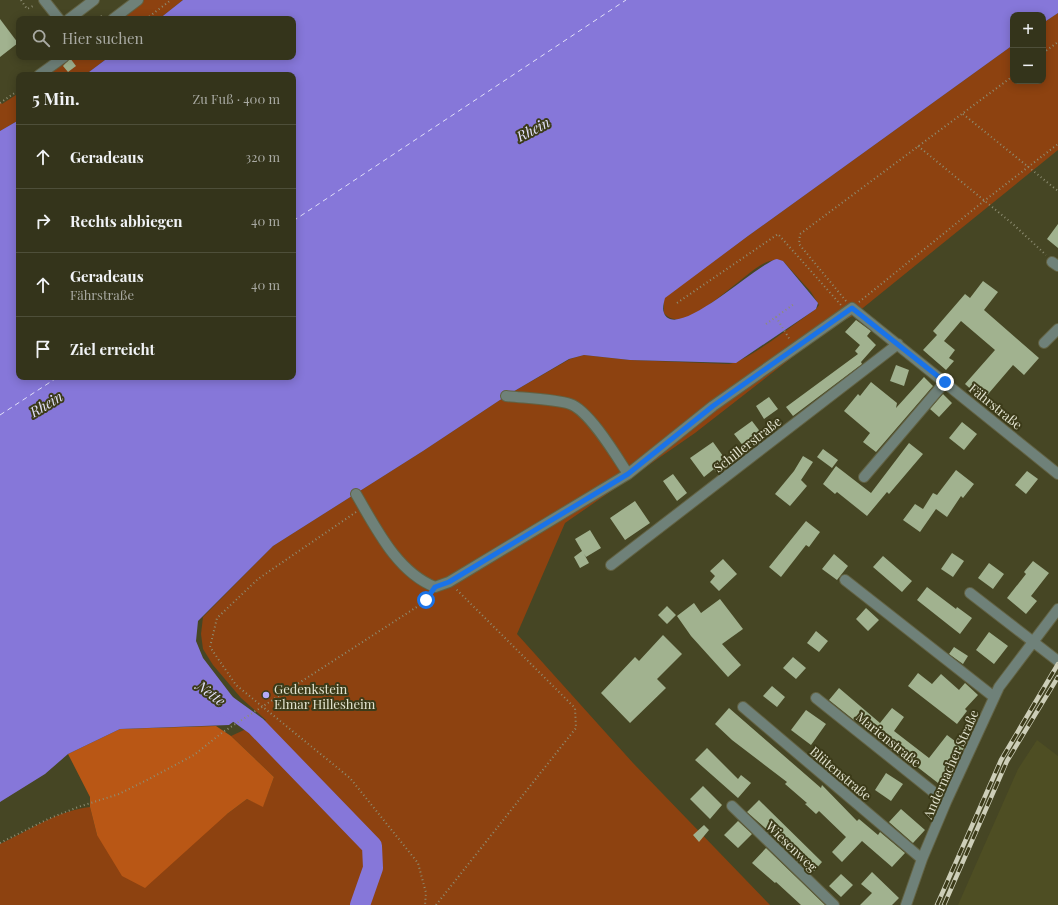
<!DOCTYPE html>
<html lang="de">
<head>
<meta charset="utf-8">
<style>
  :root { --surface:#34341b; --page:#3c3c24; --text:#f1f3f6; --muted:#a9aaa3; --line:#4e4f3a }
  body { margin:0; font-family:"Playfair Display",serif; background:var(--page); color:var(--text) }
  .controls { position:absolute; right:12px; top:12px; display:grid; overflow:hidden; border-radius:8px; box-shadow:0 2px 10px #0003 }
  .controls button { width:36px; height:36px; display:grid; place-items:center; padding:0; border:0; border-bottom:1px solid var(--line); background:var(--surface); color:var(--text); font:20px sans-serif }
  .stop { position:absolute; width:12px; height:12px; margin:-9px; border:3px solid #1a73e8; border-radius:50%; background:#fff }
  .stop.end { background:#1a73e8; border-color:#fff; box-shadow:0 1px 4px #0008 }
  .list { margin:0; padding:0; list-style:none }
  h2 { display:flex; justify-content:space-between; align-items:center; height:52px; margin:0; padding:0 16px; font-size:17px }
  h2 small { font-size:13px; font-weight:400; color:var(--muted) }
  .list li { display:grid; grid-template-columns:26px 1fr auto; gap:12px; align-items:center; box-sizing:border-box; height:64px; padding:0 16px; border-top:1px solid var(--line) }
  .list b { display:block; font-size:15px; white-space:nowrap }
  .list p { margin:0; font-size:13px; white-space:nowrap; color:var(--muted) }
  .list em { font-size:13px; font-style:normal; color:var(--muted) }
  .icon { flex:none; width:22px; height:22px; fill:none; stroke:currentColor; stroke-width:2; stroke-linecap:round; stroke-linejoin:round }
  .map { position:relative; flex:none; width:1058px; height:905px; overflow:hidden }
  .search { position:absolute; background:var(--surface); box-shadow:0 2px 10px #0003; left:16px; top:16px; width:280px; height:44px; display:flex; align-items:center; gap:10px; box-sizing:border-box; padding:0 14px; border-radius:8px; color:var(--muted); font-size:15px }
  .panel { position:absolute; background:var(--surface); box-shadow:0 2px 10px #0003; left:16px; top:72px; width:280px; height:308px; border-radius:8px }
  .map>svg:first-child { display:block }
</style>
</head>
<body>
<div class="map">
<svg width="1058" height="905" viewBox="0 0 1058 905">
  <rect width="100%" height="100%" fill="#464624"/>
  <path fill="#4e4e23" d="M1037,740L1058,756V905H958L1018,769Z"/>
  <path fill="#8d4210" d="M142,0H183L159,19H116Z
    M1058,13V150L853,316L835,324L695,433L565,523L517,634L633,763L770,905H0V844C28,831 59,810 90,807L97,835L227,814L247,799L263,806L274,777L231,736L266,720L241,698L213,665L203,649L201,634L203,617L273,546L423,451L506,396L570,359L584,355L630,360L729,364C747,362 798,321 816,309L819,305L811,292L783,261C779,261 774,260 770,261C749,265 685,341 664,313V298L748,236L1013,45V81H1043V23Z
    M68,57H109L85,75H44Z
    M19,93V120L0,131V102L2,104Z"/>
  <path fill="#b95715" d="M216,726L231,736L274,777L263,807L247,799L227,814L145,888L122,876L97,835L90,807V797L68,754L120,729Z"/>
  <path fill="#8677d9" d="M183,0H1058V13L1043,23V15H1013V45L748,236L665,298C664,302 662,309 664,313C676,343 759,262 777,259L783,261L818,303L816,309L736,363L630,360L584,355L569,359L506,396L423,451L273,546L198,621L196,641L203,658L245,713L229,725L120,729L68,754L45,774L0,802V131L19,120V377H293V75H85L109,57H293V19H159Z"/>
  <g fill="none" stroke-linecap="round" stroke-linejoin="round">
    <path stroke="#8677d9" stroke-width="20" d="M220,700L256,726L372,846L373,868L360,905"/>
    <path stroke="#e1e0f9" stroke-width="1" stroke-dasharray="5 4" stroke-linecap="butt" d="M293,221L626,0
      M0,415L58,377"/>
  </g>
  <path fill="#a1b28f" d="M0,19L18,43L0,57Z
    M70,58L76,66L68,72L63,66Z
    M1058,224V248L1047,239Z
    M983,281L998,292L984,310L1039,358L1024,375L1013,365L983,400L965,384L995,350L961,321L944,341L955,350L949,358L954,361L946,370L923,350L937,335L933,331L965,294L970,298Z
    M856,320L871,331L867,336L876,345L861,362L862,364L793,416L786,407L858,354L855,351L860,345L845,332Z
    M896,365L909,370L904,386L890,381Z
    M924,377L933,386L876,452L863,442L870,433L844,411L858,394L860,396L871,382L897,403L896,408Z
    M943,394L952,403L939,417L930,409Z
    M769,397L778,409L764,419L756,406Z
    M752,421L765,438L747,451L734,434Z
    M962,422L977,434L964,450L949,438Z
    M713,442L728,463L716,472L714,469L704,477L690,458Z
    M909,443L923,454L889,494L887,492L867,516L837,492L835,494L823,484L836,466L871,493Z
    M823,449L838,460L832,468L817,457Z
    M803,456L813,462L801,480L807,486L790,506L775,494L794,471Z
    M956,470L974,484L963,498L961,496L947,517L936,509L920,532L903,520L915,504L923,509L933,493L937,495Z
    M1027,471L1038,479L1026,494L1015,485Z
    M673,474L687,493L677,501L663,481Z
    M635,501L650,523L625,540L610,518Z
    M806,521L820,532L809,547L806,545L781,577L769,567Z
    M590,530L601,548L586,557L584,554L589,563L580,568L574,557L582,551L575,539Z
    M952,553L964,561L953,577L941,569Z
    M834,554L848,566L837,580L822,569Z
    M883,556L912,581L902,592L873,567Z
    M723,559L737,574L719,591L710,582L715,576L710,571Z
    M1033,561L1049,573L1031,596L1037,601L1026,614L1007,598L1026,574L1024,572Z
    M989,563L1004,574L993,589L978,578Z
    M927,587L956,609L957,607L972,618L960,634L917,600Z
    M720,599L743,629L722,644L741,665L728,677L691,636L677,616L694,603L701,613Z
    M667,606L676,615L667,624L658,615Z
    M866,608L879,620L868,631L856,619Z
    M816,631L828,641L819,652L807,643Z
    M989,632L1008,646L994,664L976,650Z
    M663,635L682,654L657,679L666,688L630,723L601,693L635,657L639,661Z
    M954,647L968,656L963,664L949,654Z
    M793,657L806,668L796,679L783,668Z
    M918,673L932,684L941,674L959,690L965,683L978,695L965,709L967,711L957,724L908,686Z
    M772,686L785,697L777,707L763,696Z
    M839,688L880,723L892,708L904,717L894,731L929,758L947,735L964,748L961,753L938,783L911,762L909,764L829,700Z
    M729,708L821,788L822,785L857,821L859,819L878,835L880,832L905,853L892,867L862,841L842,862L832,852L846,837L819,811L816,814L805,804L807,803L785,784L787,782L732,740L715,724Z
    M806,710L826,724L811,745L791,730Z
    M707,748L738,779L741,775L751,783L738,798L695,760Z
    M886,773L903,784L891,801L875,790Z
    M703,786L722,805L710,819L690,799Z
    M759,800L822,862L814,871L747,812Z
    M901,809L925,830L913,843L889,822Z
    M738,821L752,834L738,848L724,835Z
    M704,825L709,830L699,842L693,835Z
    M766,848L825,905H801L776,882L775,883L752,863Z
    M872,872L899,898L892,905H860L872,893L861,884Z
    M841,874L853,885L841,897L829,886Z"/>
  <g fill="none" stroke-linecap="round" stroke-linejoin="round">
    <g stroke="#626243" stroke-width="12">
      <path id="minor" d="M44,0L59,19
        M69,19L94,0
        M113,19L138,0
        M39,75L64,57
        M1052,262L1058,266
        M1044,343L1058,329
        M506,396C524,398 555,399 570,404C589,410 617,457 628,474
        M864,477L945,382
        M356,494C376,528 397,572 435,587L449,582L628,474L713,406L852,308L1058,474
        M611,565L898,344
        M845,580L994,697
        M970,593L1058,661
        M816,698L946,802
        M743,707L922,859
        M732,806L834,905
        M906,905L922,859L946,802L999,687L1058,609"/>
    </g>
    <path stroke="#8e8e73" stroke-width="2" stroke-dasharray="1 3" stroke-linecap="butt" d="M21,0L27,9L35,5
      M98,19L103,15
      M146,19L171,0
      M1043,53L1058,42
      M0,103L19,90
      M963,114L1058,191
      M918,146L1014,225L1046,255
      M846,301L799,244L800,234L1013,76
      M859,302L984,201L1058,144
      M677,303L778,234L841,305
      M776,317L790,340
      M766,324L794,304
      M356,512L258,579L217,618L210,647L236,685L350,778L418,863L426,893L425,905
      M0,843L48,819L78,807L119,794L147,780L194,755L223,732L426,601L430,595
      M436,905L576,728L575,708L456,589"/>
    <use href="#minor" stroke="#6f8179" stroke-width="10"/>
    <g stroke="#cdceb8" stroke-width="4.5">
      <path id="rail" d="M937,905L1001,760L1058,664
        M944,905L1007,761L1058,677"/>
    </g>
    <use href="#rail" stroke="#3c3b19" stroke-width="3" stroke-dasharray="9" stroke-linecap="butt"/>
  </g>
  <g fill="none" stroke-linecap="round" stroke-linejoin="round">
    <path stroke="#1a73e8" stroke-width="5" d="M426,600L435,587L449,582L628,474L713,406L852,308L945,382"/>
  </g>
  <circle fill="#b4acf9" stroke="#3c3b19" stroke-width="1.5" cx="266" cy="695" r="4"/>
  <g text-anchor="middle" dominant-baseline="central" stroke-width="4" stroke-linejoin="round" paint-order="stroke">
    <g font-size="13" fill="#e2e3cf" stroke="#3c3b19">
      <text transform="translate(996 406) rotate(39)">Fährstraße</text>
      <text transform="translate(747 444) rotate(-38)">Schillerstraße</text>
      <text transform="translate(889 739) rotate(39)">Marienstraße</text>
      <text transform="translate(950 764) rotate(-66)">Andernacher Straße</text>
      <text transform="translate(841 773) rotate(40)">Blütenstraße</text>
      <text transform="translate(792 846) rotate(44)">Wiesenweg</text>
    </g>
    <g font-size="13" fill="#e2e3cf" stroke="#3c3b19" text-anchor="start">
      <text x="274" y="688">Gedenkstein<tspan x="274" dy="15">Elmar Hillesheim</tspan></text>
    </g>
    <g font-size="14" font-style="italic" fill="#e1e0f9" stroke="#3c3b19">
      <text transform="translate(533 129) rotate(-28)">Rhein</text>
      <text transform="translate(46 404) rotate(-31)">Rhein</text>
      <text transform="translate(211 693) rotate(37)">Nette</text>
    </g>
  </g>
</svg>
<div class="controls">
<button>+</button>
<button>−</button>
</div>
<div class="stop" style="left:426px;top:600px"></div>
<div class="stop end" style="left:945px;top:382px"></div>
<div class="search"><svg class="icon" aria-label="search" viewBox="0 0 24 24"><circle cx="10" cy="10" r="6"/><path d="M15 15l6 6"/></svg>Hier suchen</div>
<section class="panel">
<h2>5 Min.<small>Zu Fuß · 400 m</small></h2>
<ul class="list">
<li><svg class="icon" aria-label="ahead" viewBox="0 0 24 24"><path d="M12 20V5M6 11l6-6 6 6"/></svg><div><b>Geradeaus</b></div><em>320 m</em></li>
<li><svg class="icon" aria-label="right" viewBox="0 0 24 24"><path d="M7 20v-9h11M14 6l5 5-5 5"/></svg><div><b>Rechts abbiegen</b></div><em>40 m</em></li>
<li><svg class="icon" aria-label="ahead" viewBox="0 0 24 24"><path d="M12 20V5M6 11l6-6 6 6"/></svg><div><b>Geradeaus</b><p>Fährstraße</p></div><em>40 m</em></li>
<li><svg class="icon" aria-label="arrive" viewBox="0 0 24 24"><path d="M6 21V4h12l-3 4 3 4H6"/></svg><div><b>Ziel erreicht</b></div></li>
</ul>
</section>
</div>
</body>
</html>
